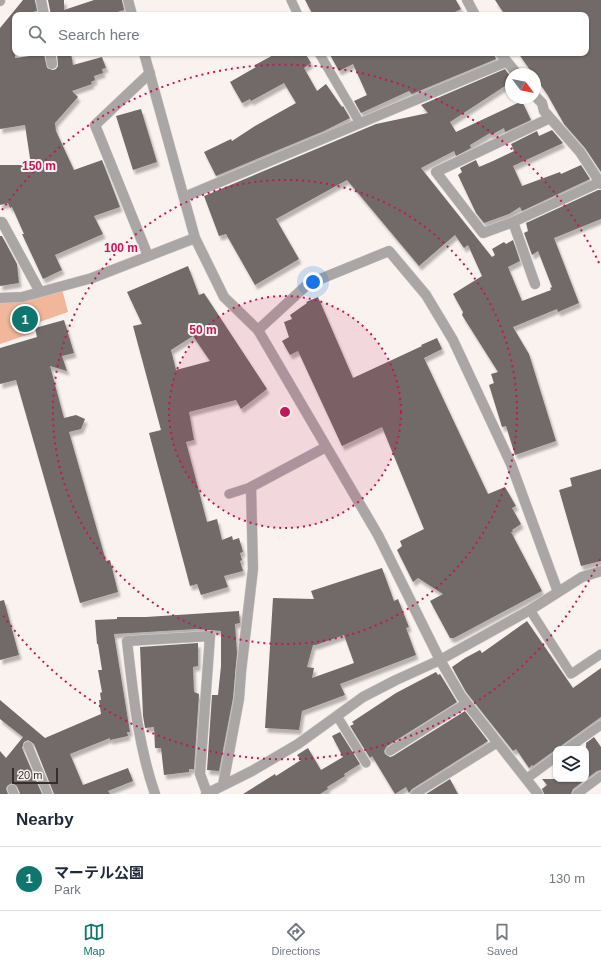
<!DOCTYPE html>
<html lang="en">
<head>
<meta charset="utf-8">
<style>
  :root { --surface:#fff; --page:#f6f6f7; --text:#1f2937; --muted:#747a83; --line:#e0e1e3; --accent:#0f766e }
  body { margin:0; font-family:Helvetica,"Noto Sans JP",sans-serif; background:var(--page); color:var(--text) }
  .controls { position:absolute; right:12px; bottom:12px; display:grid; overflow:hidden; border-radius:8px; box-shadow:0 1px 3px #0004 }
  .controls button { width:36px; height:36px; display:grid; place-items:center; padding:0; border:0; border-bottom:1px solid var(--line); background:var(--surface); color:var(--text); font:20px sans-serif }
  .compass { position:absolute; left:505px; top:68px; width:36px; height:36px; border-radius:50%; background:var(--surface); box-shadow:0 1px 3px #0004; rotate:122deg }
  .scale { position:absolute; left:12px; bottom:10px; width:46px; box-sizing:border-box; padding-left:4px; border:2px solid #312e2d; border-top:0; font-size:11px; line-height:14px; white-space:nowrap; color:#312e2d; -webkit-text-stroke:3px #f9f2ee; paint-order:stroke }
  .you { position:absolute; left:313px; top:282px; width:14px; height:14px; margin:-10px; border:3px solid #fff; border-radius:50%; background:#1a73e8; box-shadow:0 0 0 6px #1a73e833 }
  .badge { display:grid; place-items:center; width:26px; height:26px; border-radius:50%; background:var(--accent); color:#fff; font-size:13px; font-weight:700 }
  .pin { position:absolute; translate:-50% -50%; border:2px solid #fff; box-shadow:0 1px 4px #0006 }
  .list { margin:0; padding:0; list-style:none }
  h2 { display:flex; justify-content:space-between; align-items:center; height:52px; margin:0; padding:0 16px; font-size:17px }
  h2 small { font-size:13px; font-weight:400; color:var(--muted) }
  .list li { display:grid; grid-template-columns:26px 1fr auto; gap:12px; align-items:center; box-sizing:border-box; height:64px; padding:0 16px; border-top:1px solid var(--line) }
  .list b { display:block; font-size:15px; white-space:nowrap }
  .list p { margin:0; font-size:13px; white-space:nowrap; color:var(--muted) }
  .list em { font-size:13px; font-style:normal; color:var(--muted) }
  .icon { flex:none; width:22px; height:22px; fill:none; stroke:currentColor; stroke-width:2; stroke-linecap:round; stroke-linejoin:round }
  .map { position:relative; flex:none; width:601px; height:794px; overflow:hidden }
  .search { position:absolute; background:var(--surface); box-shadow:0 1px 3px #0004; left:12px; right:12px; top:12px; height:44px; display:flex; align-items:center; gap:10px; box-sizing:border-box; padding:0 14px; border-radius:8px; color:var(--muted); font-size:15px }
  .sheet { height:116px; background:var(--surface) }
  nav { display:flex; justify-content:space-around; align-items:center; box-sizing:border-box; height:56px; border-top:1px solid var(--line); background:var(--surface); font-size:11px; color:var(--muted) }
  nav a { display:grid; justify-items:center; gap:2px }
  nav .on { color:var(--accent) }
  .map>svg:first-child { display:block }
</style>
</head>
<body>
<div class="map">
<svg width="601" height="794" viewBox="0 0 601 794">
  <defs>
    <filter id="shadow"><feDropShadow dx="2.5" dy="4.5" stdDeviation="1" flood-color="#0004"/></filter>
  </defs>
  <rect width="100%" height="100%" fill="#f9f2ee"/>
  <path fill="#f0b79b" d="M62,289L68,312L31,325L33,333L0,344V299Z"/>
  <path fill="#716b68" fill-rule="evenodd" filter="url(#shadow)" d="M23,0H35L37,11L14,16L15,58L44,54L47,68L53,70L56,69L58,66L57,53H71L73,65L102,57L106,68L102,69L103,73L94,76L95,80L91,82L92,84L72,91L78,97L55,123L56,131L74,170L102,160L120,207L94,216L103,234L55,255L62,270L43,279L22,234H24L12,207L10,208L8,203L0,205V165H31L25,125L0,129V28Z
    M48,0H64V10L94,0H122L124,10L107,15H51Z
    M305,0H456L461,9L449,15H313Z
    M495,0H601V172L585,148L564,124L547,94L535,77V74H533L518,53H586V15H505Z
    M277,53H305L311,63L304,68L317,91L326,84L342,107L343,106L350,118L324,131L216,176L204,152L231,139L232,141L255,126L296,103L284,83L251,101L250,99L242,103L230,82L256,67L255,65Z
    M329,53H494L496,59L412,94L409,91L361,113L354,101L367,95L353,64L339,71Z
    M505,69L510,76L511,82L450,122L456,132L522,101L531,120L505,132L504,128L491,135L490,133L470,145L471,148L456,156L454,151L421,168L492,257L495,255L492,249L504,242L506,244L513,240L520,261L508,267L522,301L551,290L550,288L552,287L538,251L532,255L524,233L528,231L526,223L598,190H601V219L554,238L579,303L558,312L557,309L513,327L529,354L556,441L515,455L506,426L502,427L489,385L494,383L491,374L498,372L462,315L463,312L453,294L482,276L468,245L464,248L455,235L419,266L347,180L276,219L299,259L255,285L226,234L219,236L204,196L376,124L428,113L421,105Z
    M141,109L157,162L133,170L116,116Z
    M552,130L563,143L513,166L522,186L560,172L561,174L581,165L590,179L522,211L520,207L509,214L484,223L476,213L458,175L462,172L460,168L476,160L479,167L493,161L514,151L511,144L537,131L539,136Z
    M0,236H2L17,264L19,283L0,286Z
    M188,266L199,295L204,293L267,389L241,409L236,400L189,412L194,440L186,442L207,522L217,519L222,540L232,536L233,540L239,538L243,552L240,553L242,560L240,561L243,571L224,576L228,587L201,595L197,584L190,586L149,433L161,430L133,326L142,324L127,292ZM193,336L210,361L176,370L171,350Z
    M318,297L353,378L422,346L421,345L437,338L442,349L424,358L488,494L505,487L516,506L512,508L521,524L512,530L513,532H511L542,591L454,638H450L430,601L443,594L418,578L413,582L397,550L402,546L400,541L424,529L382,427L342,446L298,351L290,355L282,341L289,337L284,322L292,319L290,315L307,303L306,302Z
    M64,320L74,353L62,356L67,371L50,366L64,418L76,415L85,419L81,429L69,432L106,561L110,560L118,592L80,603L16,380L0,384V348L37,337L35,328Z
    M601,469V561L581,566L559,490L572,486L570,478Z
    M382,568L394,601L398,599L409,627L406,628L416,655L340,684L345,695L302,711L299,730L265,728L273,598L314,599L311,591ZM344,635L354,663L312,678L314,668L307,667L313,645H316Z
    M4,600L19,655L0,660V601Z
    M239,611L240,623L235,624L237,653L233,698L219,771L207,770L212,695H218L221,666V631L197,629L114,634L130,732H127L128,736L110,740V738L70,754L83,785L128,768L133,781L108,791L110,794H54L34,744L28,740L24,742L22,748L42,794H20L17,786L12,783L7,786L6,789L8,794H0V751L6,758L23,737L0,719V700L45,738L101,714L99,700H101L100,693L102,692L98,670H102L98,644H97L95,620L117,619V617H146Z
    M527,621L573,688L601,668V717L533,766L532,765L529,768L516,749L513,751L466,692L452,667L465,658L480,650L482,653Z
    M198,643V666L193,667L194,692L199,694L194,769H189V772L164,775L161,748H155L154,727L145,728L143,716L140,647Z
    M436,672L438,675L440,674L457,702L387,746L384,751L385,754L390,757L393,756L465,711L488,741L412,789L409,793L406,787L395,794L372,756L370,758L350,726L354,724L352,722L396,693Z
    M340,732L360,764L344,774L345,776L327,787L328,789L320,794H243L275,774L276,776L301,760L297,755L308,748L321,770L343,757L332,736Z
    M594,737L601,747V770L597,771L573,789L571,794H544L542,789L547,785L542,779H586V743Z
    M450,779L458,794H426Z"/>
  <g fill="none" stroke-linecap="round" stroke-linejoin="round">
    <g stroke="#d5cfcb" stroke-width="10">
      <path id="service" d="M291,0L298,15
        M319,53L360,123
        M229,494L251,487
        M530,610L571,674L601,654
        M337,716L366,763
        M28,746L48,794
        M567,749L601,725
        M390,751L466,703
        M526,779L556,757
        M12,789L14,794
        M415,794L497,743
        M577,794L601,776"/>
    </g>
    <g stroke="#d5cfcb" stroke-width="11">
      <path id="minor" d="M41,0L44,15
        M128,0L132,15
        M467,0L475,15
        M0,1V0
        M50,53L52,64
        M144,53L195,238L224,297L258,330L378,535L440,660L461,696L538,794
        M500,53L517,74
        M535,96L542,103L544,111L580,152L601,184
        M550,118L436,172L483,233L513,222L600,182
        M184,197L506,62
        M0,222H2L40,292
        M513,222L535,284
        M148,256L95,125L150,73
        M0,298L22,297L92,278L195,238
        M258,330L308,284L389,251L426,295L453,340L511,464L558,592
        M223,785L239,699L241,672L253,569L251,487L326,447
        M155,794C138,745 133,693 127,641L210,636L200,774L207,793
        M206,794L252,771L298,744L363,697L396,680L440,660L530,610L582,577L601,571"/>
    </g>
    <use href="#service" stroke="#aaa6a5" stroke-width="9"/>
    <use href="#minor" stroke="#aaa6a5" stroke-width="10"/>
  </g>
  <circle cx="285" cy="412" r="116" fill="#c2185b" fill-opacity=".12"/>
  <g fill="none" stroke="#c2185b" stroke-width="2" stroke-dasharray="2 4">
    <circle cx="285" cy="412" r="116"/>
    <circle cx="285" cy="412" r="232"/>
    <path d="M600 559A348 348 0 0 1 2 614M2 210A348 348 0 0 1 600 265"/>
  </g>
  <circle cx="285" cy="412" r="6" fill="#c2185b" stroke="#f9f2ee" stroke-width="2"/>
  <g font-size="12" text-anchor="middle" font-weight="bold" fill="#c2185b" stroke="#f9f2ee" stroke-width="4" stroke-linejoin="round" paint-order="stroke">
    <text x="39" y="170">150 m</text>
    <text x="121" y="252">100 m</text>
    <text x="203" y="334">50 m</text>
  </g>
</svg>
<div class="controls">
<button><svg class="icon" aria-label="layers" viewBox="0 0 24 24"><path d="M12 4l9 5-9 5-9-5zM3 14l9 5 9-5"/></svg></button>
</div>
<svg class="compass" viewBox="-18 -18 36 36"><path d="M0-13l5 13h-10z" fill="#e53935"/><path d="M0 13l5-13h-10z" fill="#747a83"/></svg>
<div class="scale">20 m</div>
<div class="you"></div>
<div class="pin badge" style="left:25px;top:319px">1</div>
<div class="search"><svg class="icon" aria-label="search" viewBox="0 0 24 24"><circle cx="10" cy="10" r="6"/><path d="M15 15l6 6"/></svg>Search here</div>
</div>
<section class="sheet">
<h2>Nearby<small></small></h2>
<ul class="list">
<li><span class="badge">1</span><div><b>マーテル公園</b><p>Park</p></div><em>130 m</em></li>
</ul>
</section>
<nav>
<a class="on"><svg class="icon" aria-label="map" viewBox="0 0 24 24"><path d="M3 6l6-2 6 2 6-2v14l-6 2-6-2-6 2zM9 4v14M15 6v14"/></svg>Map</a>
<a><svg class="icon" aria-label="directions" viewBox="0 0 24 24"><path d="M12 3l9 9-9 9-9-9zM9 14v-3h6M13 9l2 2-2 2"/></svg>Directions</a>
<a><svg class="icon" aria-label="saved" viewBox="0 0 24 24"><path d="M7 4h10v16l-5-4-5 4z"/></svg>Saved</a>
</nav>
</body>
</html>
